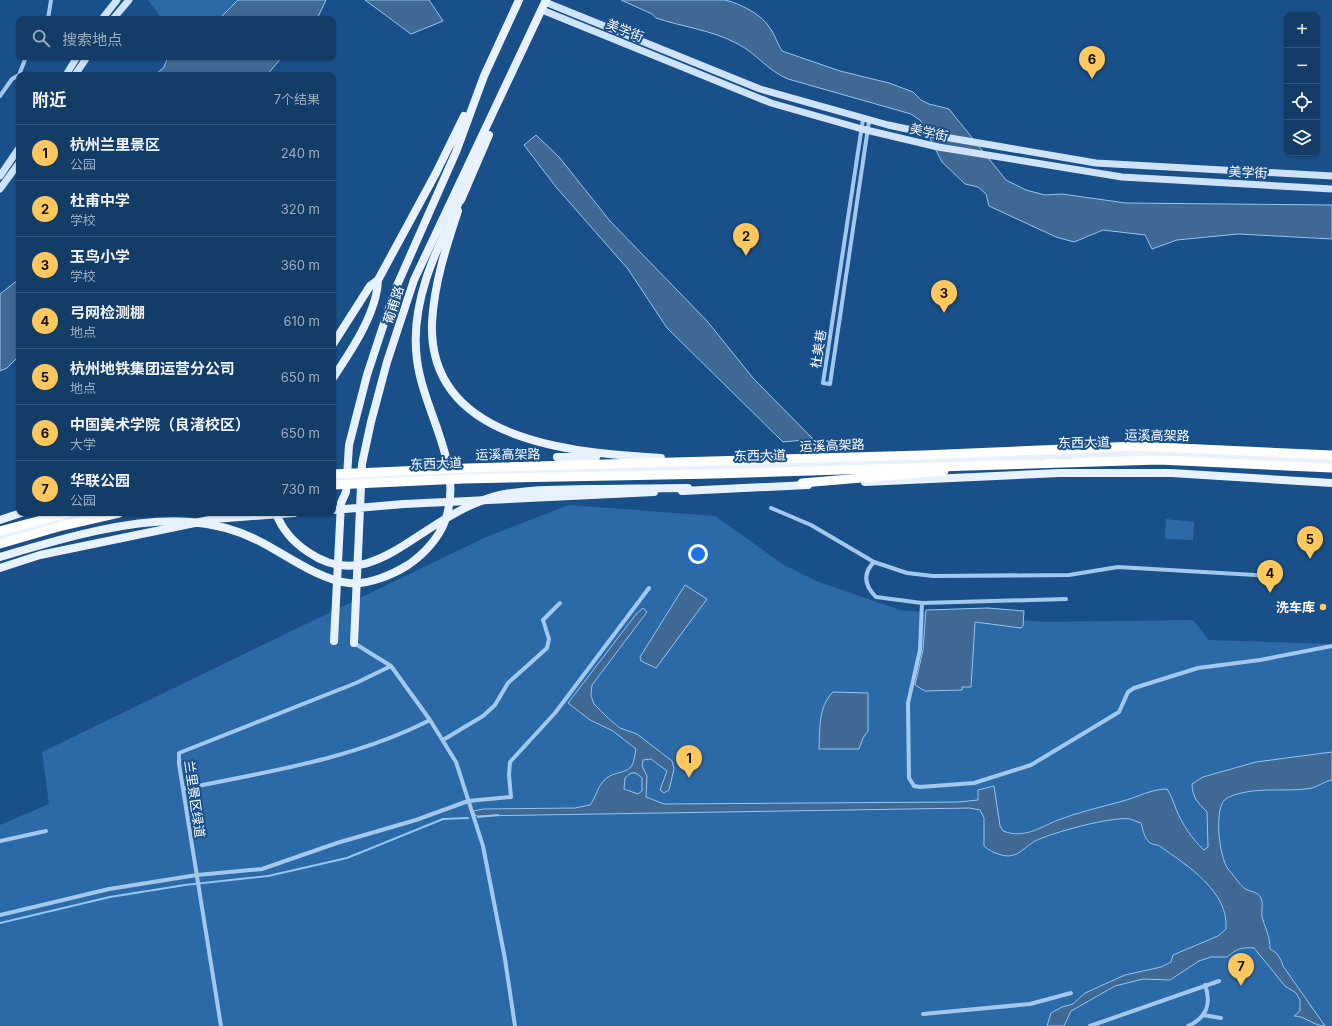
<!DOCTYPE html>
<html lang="zh">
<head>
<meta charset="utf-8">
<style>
  :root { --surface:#133c67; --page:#204770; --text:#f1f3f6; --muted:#9dadc0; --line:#32567b; --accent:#ffc85e }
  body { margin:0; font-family:Inter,"Noto Sans SC",sans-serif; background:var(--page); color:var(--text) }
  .controls { position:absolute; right:12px; top:12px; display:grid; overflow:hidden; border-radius:8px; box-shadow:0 1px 3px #0004 }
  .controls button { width:36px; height:36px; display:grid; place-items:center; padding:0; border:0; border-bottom:1px solid var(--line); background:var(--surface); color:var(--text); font:20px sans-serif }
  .you { position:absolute; left:698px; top:554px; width:14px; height:14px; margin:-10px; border:3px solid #fff; border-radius:50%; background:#1a73e8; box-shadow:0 0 0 6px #1a73e833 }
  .badge { display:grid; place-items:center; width:26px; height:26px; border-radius:50%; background:var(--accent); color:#111; font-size:13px; font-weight:700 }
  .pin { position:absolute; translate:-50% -33px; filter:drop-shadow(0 1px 2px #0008) }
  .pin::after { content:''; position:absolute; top:21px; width:14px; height:12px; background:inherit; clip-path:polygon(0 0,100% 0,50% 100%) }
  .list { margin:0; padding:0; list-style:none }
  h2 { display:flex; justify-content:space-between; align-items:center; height:52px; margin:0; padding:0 16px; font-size:17px }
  h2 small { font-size:13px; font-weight:400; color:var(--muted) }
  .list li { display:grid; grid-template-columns:26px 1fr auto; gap:12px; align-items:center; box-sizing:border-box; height:56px; padding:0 16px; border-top:1px solid var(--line) }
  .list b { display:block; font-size:15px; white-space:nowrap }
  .list p { margin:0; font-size:13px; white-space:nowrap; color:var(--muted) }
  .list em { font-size:13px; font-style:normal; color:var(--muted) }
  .icon { flex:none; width:22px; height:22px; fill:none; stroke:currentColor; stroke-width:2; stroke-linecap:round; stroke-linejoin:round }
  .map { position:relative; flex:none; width:1332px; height:1026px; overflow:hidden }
  .search { position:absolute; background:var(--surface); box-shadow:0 1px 3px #0004; left:16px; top:16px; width:320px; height:44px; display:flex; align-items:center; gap:10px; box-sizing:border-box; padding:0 14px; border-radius:8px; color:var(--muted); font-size:15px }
  .panel { position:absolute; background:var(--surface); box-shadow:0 1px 3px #0004; left:16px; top:72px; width:320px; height:444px; border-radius:8px }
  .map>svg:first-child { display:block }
</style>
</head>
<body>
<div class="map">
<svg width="1332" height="1026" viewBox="0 0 1332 1026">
  <rect width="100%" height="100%" fill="#195089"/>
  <path fill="#2c6aa7" d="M148,0H238L219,19H162Z
    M569,505L715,516L784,565L816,581L900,610L1045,622L1193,620L1209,640L1332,644V1026H0V825L49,804L42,752L486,537Z
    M1166,519L1194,522L1193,540L1165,539Z"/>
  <path fill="#3f6892" stroke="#94c4f0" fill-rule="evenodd" d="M238,0H326L317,19H219Z
    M365,0H429L443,21L411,34Z
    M621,0H725C741,4 761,14 770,28C775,35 777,43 782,51L840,71L889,83L913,92L921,100L929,104L949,109L1006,180L1026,190L1045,195L1062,194L1126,203L1332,205V239L1238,234L1177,240L1152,249L1145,235L1103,230L1074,242L1056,237L989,206L986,194L978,187L965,184L942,162L921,121L911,114L788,79C768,71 756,53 738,44C712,30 683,27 656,18L652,14Z
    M168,57H282L267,75H155L164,67Z
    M536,135L559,157L610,221L707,321L753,378L813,439L783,442L667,328L628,269L556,187L524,145Z
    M19,279V356L7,368L0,371V294Z
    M685,585L707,599L656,668L641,661L640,657Z
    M643,608L647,612L592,685L591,696L594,704L608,718L620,728L637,734L672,761L674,769L669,790L664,793L660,790L667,771L651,759L643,760L642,766L647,776L646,797L664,804L959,802L978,800V790L994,786L1000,826L1003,831C1024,839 1039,828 1058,820C1079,812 1101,807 1123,801C1138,797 1151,789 1167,789C1171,795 1173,801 1176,809C1182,824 1192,839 1204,850L1208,847L1207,812C1198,803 1192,797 1192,784L1203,777L1256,762L1332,752V780C1325,781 1319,786 1312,788C1285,793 1254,785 1227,798C1213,805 1219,857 1228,869C1232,873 1240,885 1244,888C1249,892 1258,891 1261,898C1264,905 1260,913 1263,920C1266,930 1270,937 1270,949C1278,953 1280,957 1283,966L1325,1026C1313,1026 1306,1016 1294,1016L1300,1011V1000L1296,993L1285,986L1254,948C1242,947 1236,949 1227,957H1211L1199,961L1170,980L1143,979L1115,986L1071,1011L1064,1026H1047L1051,1013L1062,1007L1073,1004L1085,993L1125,975L1161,967L1171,962L1173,955L1218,936L1226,929C1229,892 1188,866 1161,847C1158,844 1153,845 1150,843C1144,838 1143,830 1141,823C1137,822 1133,820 1130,819C1112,816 1051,833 1035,841C1026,846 1020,855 1009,856C1000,856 989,851 984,846V818L980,810L970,808L476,816L473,811L483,809L575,808L590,805C596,797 597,789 602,783C610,771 625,774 631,767C634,763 635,754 636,749L613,731L590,720L568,703L637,613ZM631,773H636L642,778V791L638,794L624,789L625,778Z
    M988,608L1024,611L1023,626L1021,628L975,622L971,687H962V690L925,691L915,685L923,650L926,610Z
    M833,692L868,693V731L863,738L859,749H819C820,729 818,707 833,692Z"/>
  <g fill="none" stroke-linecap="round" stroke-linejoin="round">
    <path stroke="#94c4f0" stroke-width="2" d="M478,817L498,815
      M0,923L110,897L185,885L268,876L347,858L443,819L468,818"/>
    <path stroke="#a2c8ed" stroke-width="4" d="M48,19L51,0
      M19,75L26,57
      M0,96L12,79L19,75
      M863,119L823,383L830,384L869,121
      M771,508L811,525L874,562L907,573L933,576L1069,575L1118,567L1273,576
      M874,562C862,574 865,586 876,597L922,603L1066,599
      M922,603L920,650L908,703L909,778L914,786L920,787L974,783L1031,765L1119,712L1128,692L1134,688L1198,668L1260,660L1332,646
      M354,643L391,666L430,720L456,762L483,846L505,959L515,1026
      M443,740L483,716L495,705L508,683L547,648L549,639L543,620L560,603
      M183,789C266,772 354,759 430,720
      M0,841L46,831
      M0,915L109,889L197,875L262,869L337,843L416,820L468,801L511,797L509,775L510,762L555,713L649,588
      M923,1014L1030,1004L1071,993
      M1203,1015L1221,1018
      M221,1026L179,764V753L356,683L391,666
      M1090,1026L1219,981
      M1188,1026C1206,1018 1212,1004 1205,985"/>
    <path stroke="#cee3f9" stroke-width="7" d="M545,2L760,89L888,125L950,138L1096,163L1332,176
      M542,10L771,103L862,129L938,147L1122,177L1332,189
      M102,19L117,0
      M113,19L129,0
      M66,75L77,57
      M75,75L87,57
      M0,176L19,148
      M0,189L19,163"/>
    <path stroke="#e8f2ff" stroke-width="8" d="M461,200L489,135
      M458,211C446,247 434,284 432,323C428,442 574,453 661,458
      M333,344L370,286L378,280
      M333,378C351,351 377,313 378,280L436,173L464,116
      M557,457H596
      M333,480L447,474L800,466L1055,455L1154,453L1332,462
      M865,482L1059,473H1171L1332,483
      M682,491L808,485
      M333,510L404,504L654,492
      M0,520L21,513
      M0,539L56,522L96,513
      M0,568L40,555L214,519L294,513
      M334,641L341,503L346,492L349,445L367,375L395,290L456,152L484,76L519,0
      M354,643L362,464L371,422L387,362L414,280L546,0"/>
    <path stroke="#fff" stroke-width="9" d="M802,483L944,471
      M0,531L68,513
      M0,544L62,526L119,513"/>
    <path stroke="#e8f2ff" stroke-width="8" d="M276,513C282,530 293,542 308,552C354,584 390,554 429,529C451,515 474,501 500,495C528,489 556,490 585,489C619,489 653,488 688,488
      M0,557C57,540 132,517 191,522C215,524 238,530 259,541C285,554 319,580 349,583C368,585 392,575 408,565C423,555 439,538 445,521C465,466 424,414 417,360C409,301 438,246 463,194"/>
    <path stroke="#fff" stroke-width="9" d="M333,474L468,468L923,455L1135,446L1332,455
      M333,485L463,479L715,474L1159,460L1332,468"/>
  </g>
  <circle fill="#ffc85e" stroke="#195089" stroke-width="1.5" cx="1323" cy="607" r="4"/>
  <g text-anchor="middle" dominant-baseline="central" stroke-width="4" stroke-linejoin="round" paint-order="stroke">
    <g font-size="13" fill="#fff" stroke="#195089">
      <text transform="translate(625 30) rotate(22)">美学街</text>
      <text transform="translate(929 132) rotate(13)">美学街</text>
      <text transform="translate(1248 172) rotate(3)">美学街</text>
      <text transform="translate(393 305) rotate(-72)">葡甫路</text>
      <text transform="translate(818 349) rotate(-81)">杜美巷</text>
      <text transform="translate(1157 435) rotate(1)">运溪高架路</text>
      <text transform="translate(1084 442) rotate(-1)">东西大道</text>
      <text transform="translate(832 445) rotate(-2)">运溪高架路</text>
      <text transform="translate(508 454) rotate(-1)">运溪高架路</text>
      <text transform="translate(760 455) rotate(-1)">东西大道</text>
      <text transform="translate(436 463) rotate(-2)">东西大道</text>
      <text transform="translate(195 799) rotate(82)">兰里景区绿道</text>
    </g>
    <g font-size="13" font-weight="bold" fill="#fff" stroke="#195089" text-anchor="end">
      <text x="1315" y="607">洗车库</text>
    </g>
  </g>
</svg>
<div class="controls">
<button>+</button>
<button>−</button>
<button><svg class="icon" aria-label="locate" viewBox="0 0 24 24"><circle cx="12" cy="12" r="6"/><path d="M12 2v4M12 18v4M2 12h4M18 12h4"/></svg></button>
<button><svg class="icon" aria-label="layers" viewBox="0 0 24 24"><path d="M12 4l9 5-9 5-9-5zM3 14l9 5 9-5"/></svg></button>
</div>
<div class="you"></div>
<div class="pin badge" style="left:689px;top:778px">1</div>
<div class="pin badge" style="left:746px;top:256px">2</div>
<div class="pin badge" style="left:944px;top:313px">3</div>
<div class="pin badge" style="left:1270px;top:593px">4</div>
<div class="pin badge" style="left:1310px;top:559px">5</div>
<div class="pin badge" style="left:1092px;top:79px">6</div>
<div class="pin badge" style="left:1241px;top:986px">7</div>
<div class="search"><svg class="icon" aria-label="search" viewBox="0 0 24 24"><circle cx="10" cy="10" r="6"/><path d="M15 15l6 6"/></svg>搜索地点</div>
<section class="panel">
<h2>附近<small>7个结果</small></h2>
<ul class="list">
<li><span class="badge">1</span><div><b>杭州兰里景区</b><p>公园</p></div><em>240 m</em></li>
<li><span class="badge">2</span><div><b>杜甫中学</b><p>学校</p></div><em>320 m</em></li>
<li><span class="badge">3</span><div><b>玉鸟小学</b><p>学校</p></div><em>360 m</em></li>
<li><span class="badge">4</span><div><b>弓网检测棚</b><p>地点</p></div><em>610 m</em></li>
<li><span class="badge">5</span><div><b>杭州地铁集团运营分公司</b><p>地点</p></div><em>650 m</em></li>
<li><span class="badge">6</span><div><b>中国美术学院（良渚校区）</b><p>大学</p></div><em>650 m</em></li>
<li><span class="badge">7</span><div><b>华联公园</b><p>公园</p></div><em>730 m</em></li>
</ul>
</section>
</div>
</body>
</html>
